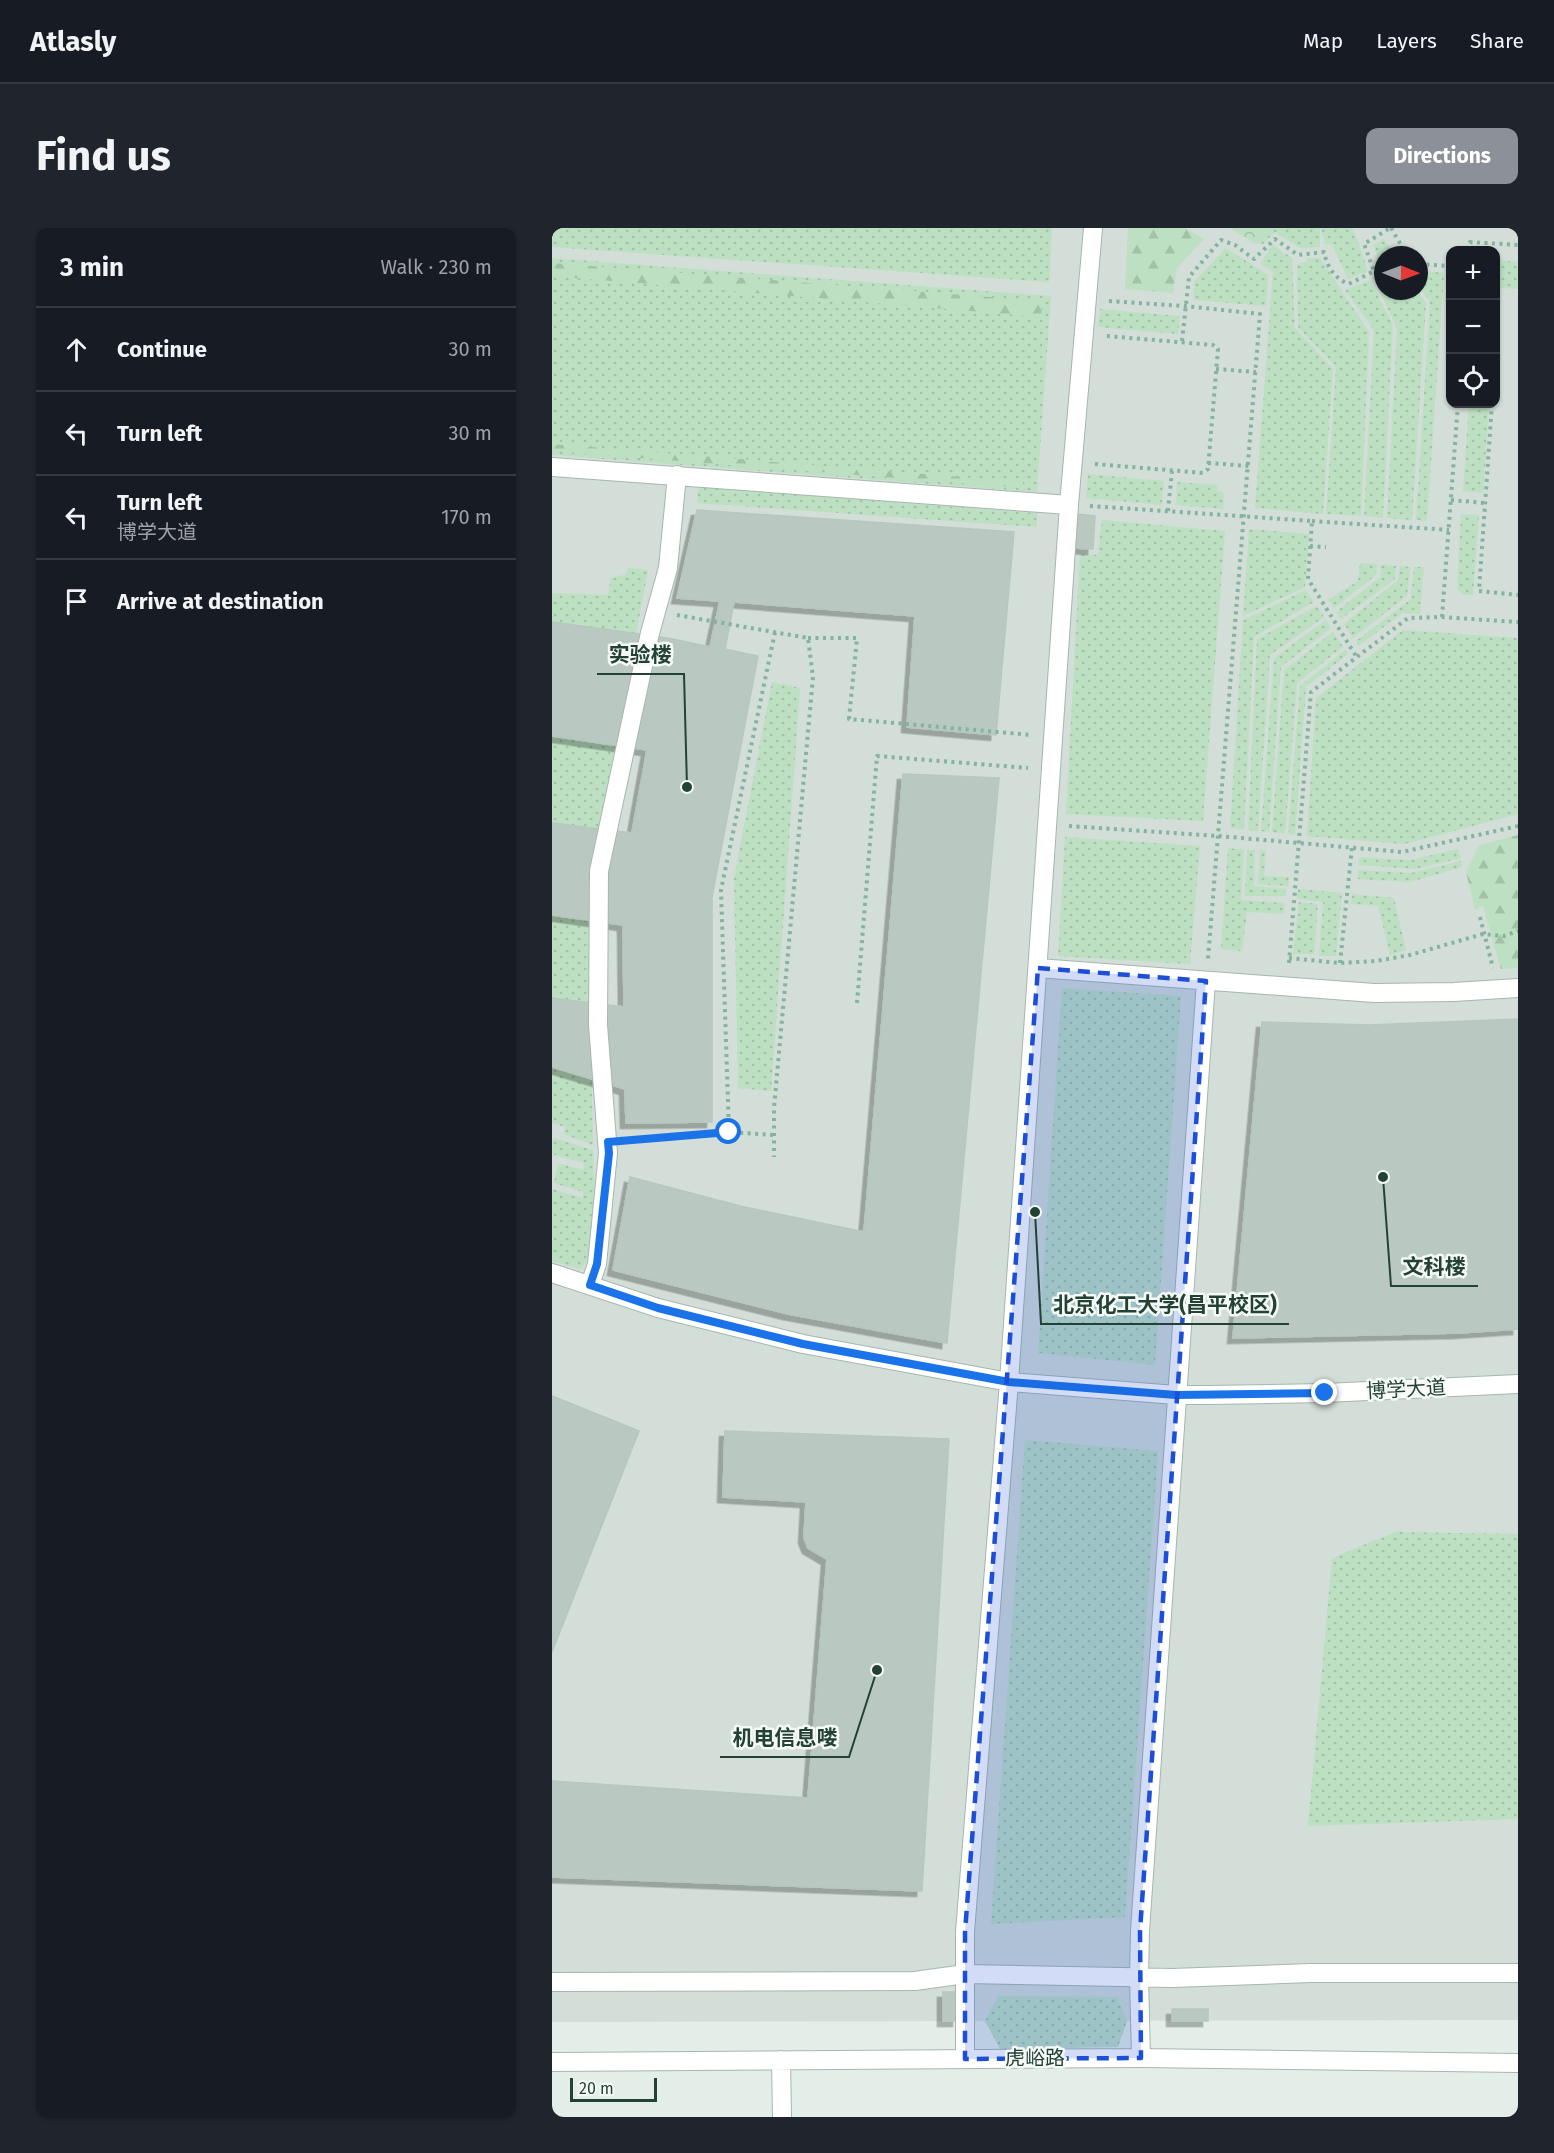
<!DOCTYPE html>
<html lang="en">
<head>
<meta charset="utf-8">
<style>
  :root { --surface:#171b24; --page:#20242c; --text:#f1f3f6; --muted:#9ea1a6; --line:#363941; --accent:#8c9099 }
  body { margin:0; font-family:"Fira Sans","Noto Sans SC",sans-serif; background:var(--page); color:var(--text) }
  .controls { position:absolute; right:18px; top:18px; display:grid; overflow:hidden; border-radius:12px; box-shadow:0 2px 4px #0004 }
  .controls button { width:54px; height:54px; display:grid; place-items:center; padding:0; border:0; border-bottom:2px solid var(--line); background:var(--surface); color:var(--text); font:30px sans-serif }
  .compass { position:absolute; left:822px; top:18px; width:54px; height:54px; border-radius:50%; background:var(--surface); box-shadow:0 2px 4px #0004; rotate:91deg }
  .scale { position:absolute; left:18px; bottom:15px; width:87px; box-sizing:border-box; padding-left:6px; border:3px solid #234135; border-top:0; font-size:16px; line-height:21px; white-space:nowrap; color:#234135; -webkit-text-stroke:4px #f5faf7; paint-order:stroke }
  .stop { position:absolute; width:18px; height:18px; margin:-14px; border:4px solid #1a73e8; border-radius:50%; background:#fff }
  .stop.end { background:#1a73e8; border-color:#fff; box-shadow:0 2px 6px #0008 }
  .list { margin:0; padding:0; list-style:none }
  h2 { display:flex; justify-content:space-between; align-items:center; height:78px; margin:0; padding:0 24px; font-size:26px }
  h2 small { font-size:20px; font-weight:400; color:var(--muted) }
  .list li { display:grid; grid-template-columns:39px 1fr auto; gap:18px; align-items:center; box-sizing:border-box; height:84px; padding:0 24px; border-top:2px solid var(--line) }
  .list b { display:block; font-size:22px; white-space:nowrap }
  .list p { margin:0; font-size:20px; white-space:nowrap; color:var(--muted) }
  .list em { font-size:20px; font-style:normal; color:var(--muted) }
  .icon { flex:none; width:33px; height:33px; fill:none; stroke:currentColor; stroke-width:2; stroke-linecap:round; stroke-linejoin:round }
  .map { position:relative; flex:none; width:966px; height:1889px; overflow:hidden; border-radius:12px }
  header { display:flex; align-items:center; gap:36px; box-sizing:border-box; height:84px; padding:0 30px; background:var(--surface); border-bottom:2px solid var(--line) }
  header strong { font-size:28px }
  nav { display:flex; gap:33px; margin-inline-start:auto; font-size:21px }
  .intro { display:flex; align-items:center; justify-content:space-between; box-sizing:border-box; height:144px; padding:0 36px }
  h1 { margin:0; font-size:42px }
  .button { padding:15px 27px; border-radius:12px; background:var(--accent); color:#fff; font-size:21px; font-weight:700 }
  main { display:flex; gap:36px; padding:0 36px }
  aside { flex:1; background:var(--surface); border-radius:12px; box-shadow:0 2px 4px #0004 }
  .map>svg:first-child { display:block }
</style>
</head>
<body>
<header>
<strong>Atlasly</strong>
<nav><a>Map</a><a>Layers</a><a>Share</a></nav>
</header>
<div class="intro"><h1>Find us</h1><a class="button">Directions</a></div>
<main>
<aside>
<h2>3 min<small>Walk · 230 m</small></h2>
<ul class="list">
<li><svg class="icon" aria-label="ahead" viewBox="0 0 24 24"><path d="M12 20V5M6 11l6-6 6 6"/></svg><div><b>Continue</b></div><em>30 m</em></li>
<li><svg class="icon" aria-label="left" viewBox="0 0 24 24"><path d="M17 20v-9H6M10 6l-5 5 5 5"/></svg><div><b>Turn left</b></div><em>30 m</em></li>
<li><svg class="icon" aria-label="left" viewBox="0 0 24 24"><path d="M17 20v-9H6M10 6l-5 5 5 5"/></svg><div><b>Turn left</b><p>博学大道</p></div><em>170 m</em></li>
<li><svg class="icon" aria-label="arrive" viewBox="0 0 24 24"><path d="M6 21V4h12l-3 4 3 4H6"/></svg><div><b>Arrive at destination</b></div></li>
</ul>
</aside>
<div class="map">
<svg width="966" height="1889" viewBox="0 0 966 1889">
  <defs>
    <pattern id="grass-dots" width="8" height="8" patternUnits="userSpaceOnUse" patternTransform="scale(1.5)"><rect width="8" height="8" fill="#bde0c2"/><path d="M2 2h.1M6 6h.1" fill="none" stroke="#a2c1a7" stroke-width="1.8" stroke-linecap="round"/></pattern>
    <pattern id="forest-firs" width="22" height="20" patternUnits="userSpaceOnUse" patternTransform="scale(1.5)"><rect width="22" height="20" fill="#bde0c2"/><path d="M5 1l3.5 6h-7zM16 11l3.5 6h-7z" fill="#a2c1a7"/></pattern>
    <pattern id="park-crowns" width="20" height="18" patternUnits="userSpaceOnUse" patternTransform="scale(1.5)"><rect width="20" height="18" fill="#bde0c2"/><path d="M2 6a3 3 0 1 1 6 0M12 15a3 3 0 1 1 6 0" fill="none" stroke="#a2c1a7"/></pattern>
    <filter id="shadow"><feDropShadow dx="-5.5" dy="5.5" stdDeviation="0" flood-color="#0004"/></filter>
  </defs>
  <rect width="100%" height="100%" fill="#e4eee8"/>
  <path fill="#d2ded7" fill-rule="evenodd" d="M0,0H966V1792L0,1794ZM898,22H944V176H898ZM831,27H867V63H831Z"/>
  <path fill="url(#grass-dots)" d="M0,0H500L497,54L0,19Z
    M715,0H768V19L748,20L723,4L711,16L702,15Z
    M769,0H801L816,43L796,51L780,17L773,16Z
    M832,11L843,27H831V46L821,17Z
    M721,17L740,30L743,100L781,141L771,286L703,280L721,44L708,35Z
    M674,20L716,47L714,78L641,72L642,54Z
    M0,30L499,68L485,264L0,227Z
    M755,30H768L817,104L809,288L774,286L784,139L746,99L745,36L755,34Z
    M945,32L966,34V61L946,60L944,93Z
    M867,42L892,45L875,293L864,292L878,74L867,59Z
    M818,52L841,97L831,290L812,288L822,102L793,62Z
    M831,53V63H866L874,75L860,292L835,290L845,101L825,57Z
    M548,81L628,88L626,106L546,99Z
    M917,176H937L931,265L911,263Z
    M536,246L612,253L610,277L534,270Z
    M625,254L666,257L665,263L672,264L671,281L624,277Z
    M146,259L485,285V299L145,275Z
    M909,286L927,287L921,367H911L905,361Z
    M550,292L673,303L651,593L514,586L528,326L546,327Z
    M697,301L757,306L753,359L691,388Z
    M808,335L825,336L824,347L782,380L776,372L806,353Z
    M829,337L844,338L843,351L789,391L784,384L828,349Z
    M848,338L858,339L855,368L801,410L792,396L846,352Z
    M862,339H872L868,386L851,385L806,418L804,413L859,371Z
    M76,340L96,342L36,663L41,917L12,906L13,899L0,895V365L56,367L59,349L73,347Z
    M754,362L762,374L702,409L692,602L678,600L691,392Z
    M765,378L772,389L718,427L706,603L696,602L705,411Z
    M774,392L779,400L729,439L717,604L709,603L722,430Z
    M851,402L966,410V586L852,616L755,608L764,470Z
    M781,404L791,419L745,455L733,606L720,604L732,442Z
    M793,422L796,426L754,459L743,607L736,606L748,458Z
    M220,454L248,460L219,863L186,860L182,650Z
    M513,609L648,618L638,736L506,728Z
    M676,620L692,622L689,672L733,675L732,686L695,684L690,723L669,721Z
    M708,621L714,623L712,648L737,649L736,658L706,656Z
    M906,621L909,630L863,641L806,637L808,629L858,632Z
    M695,622H703L702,658L734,661V668H693Z
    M909,633L910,639L858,654L806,651V642L859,645Z
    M746,661L790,665L784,728H767L771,674L745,671Z
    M800,666L842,670L854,722L838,727L826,678L799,676Z
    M747,674L766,676L762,726H741Z
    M510,760L629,768L603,1137L486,1125Z
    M1,910L41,922L45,1023L28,1041L0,1033V961L31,970V964L2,955L6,935L31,942L32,935L0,926Z
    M473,1212L606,1223L573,1689L439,1696Z
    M843,1304L966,1306V1591L756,1598L780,1330Z
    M446,1768L565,1769L575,1793L566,1819L448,1821L433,1793Z"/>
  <path fill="url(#forest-firs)" d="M576,0H633L652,11L625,40L621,65L573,61Z
    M0,35L490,73L489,89L0,48Z
    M0,216L471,254V260L0,223Z
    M966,607V740L949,741L931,678L923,682L914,644L927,617Z"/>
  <path fill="url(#park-crowns)" d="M678,0H715L702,15Z"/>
  <path fill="#b9c9c1" stroke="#b6c8be" stroke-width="1.5" filter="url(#shadow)" d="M145,282L462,304L444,507L355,499L363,388L182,374L173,421L206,428L160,669V894L74,895L73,861L0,839V770L72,779L71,697L0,687V595L80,605L95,522L0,508V394L116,410L158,419L168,373L125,370Z
    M525,286L543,288L541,321L522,320Z
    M351,546L447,550L395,1115L236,1086L61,1042L78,949L188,978L312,1004Z
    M966,791V1101L907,1105L681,1110L710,794L817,797Z
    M0,1168L87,1203L0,1424Z
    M173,1203L397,1211L370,1663L0,1649V1553L256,1570L275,1331L256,1320L252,1310L254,1274L171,1269Z
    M391,1764H406V1793H391Z
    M620,1781H656V1793H620Z"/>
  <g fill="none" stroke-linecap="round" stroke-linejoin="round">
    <g stroke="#a6b7af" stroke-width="20">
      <path id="minor" d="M0,239L517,277
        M486,740L822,765L902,764L966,760
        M0,1045L106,1080L251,1116L457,1154L624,1167H656L773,1165L966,1156
        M38,1057L45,1036L56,925L46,797L47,643L98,405L116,340L125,247
        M0,1754L363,1753L413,1746L620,1750L759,1745H966
        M589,1830L587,1748L588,1703L654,753
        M413,1831V1704L457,1154L517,277L541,0
        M229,1832L230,1889
        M0,1834L589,1830L966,1835"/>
    </g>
    <path stroke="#84b39e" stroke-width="4" stroke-dasharray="3 4.5" stroke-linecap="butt" d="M839,0L855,27
      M918,22V14L966,17
      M867,36L898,38
      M557,73L633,78L708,86L656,731
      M630,113L637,49L669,12L683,17L702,31L723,11L746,27L772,24C775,39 783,51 797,56L822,43L812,16L838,0
      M944,132L946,92
      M664,141L704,144
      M940,176L927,363L966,367
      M656,235L697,238
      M543,236L651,245L656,241L666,121L661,117L554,108
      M899,272L933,275
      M538,278L760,293L756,351L804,428
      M616,283L620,243
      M760,293L897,302
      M758,318L774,319
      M125,387L256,410L261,449L222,880V929
      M890,389L906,176
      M256,410H305L297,491L480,507
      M517,598L666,608L850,624L966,598
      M928,689L941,740
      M737,730L788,735L824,733L858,727L931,706L952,708L966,703
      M737,735L759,464L856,390L890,389L966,394
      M788,735L800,619
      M305,775L325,528L476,540
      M177,904L169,662L223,404
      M76,912L177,904L222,907"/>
    <use href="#minor" stroke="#fff" stroke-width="18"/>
  </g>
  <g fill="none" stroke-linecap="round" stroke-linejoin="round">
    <path stroke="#1a73e8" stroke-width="8" d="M177,904L56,914L57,925L45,1036L38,1057L106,1080L251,1116L457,1154L624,1167L773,1165"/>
  </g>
  <path fill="#1d4ed8" fill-opacity="0.2" stroke="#1d4ed8" stroke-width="4.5" stroke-dasharray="12 8" stroke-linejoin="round" d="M486,740L654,753L588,1703L589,1830L413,1831V1704Z"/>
  <g text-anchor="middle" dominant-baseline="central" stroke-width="5" stroke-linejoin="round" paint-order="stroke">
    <g font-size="20" fill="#234135" stroke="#f5faf7">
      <text transform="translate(854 1161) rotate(-3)">博学大道</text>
      <text x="483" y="1830">虎峪路</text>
    </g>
  </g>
  <path fill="none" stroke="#234135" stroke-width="2" d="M135 559L132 446H45M831 949L839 1058H926M483 984L489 1096H737M325 1442L297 1529H168"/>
  <g fill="#234135" stroke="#f5faf7" stroke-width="2">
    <circle cx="135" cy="559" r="6"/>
    <circle cx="831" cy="949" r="6"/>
    <circle cx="483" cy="984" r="6"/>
    <circle cx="325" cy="1442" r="6"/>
  </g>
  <g font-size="21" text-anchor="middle" font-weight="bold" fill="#234135" stroke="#f5faf7" stroke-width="5" stroke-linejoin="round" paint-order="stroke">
    <text x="88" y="434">实验楼</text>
    <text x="882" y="1046">文科楼</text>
    <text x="613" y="1084">北京化工大学(昌平校区)</text>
    <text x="233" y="1517">机电信息喽</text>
  </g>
</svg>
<div class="controls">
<button>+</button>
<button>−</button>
<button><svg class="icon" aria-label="locate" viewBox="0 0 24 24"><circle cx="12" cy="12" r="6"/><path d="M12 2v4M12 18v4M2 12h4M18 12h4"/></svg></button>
</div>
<svg class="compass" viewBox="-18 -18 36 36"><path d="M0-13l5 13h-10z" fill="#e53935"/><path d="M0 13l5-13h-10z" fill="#9ea1a6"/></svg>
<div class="scale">20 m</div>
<div class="stop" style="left:177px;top:904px"></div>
<div class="stop end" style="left:773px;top:1165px"></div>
</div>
</main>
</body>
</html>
